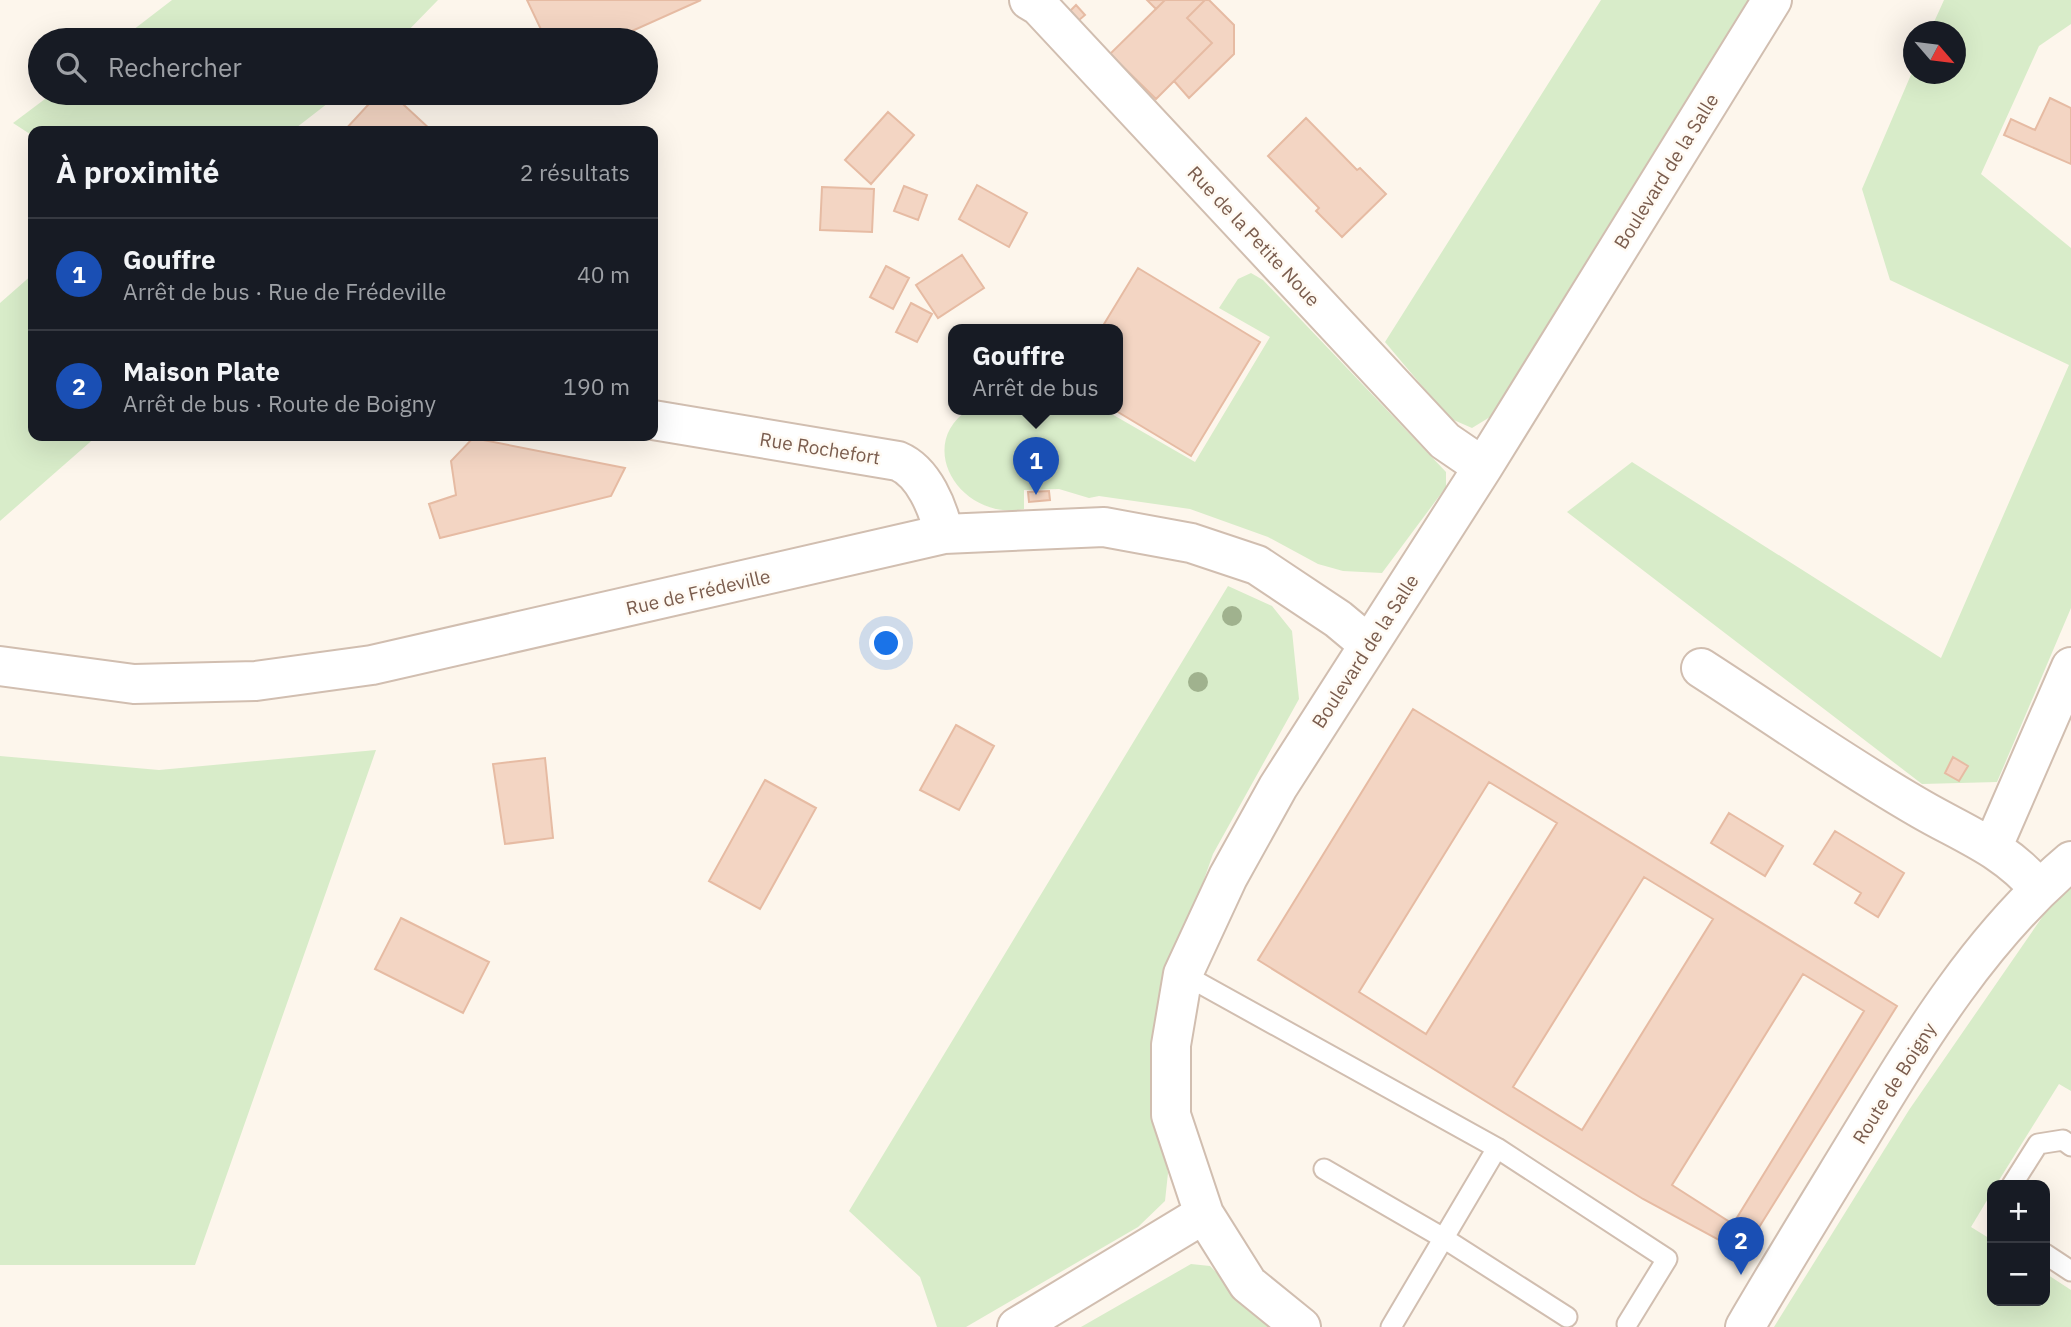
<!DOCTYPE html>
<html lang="fr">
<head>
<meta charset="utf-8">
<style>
  :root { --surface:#171b24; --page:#242831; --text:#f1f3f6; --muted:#9ea1a6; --line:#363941; --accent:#0b8043 }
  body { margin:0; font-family:"IBM Plex Sans",sans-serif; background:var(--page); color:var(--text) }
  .controls { position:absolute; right:21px; bottom:21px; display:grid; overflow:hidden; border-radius:14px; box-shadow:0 7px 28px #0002 }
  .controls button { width:63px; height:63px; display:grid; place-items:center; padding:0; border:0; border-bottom:2px solid var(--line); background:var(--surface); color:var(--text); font:35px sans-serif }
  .compass { position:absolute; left:1903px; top:21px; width:63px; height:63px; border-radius:50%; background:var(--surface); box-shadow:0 7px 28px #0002; rotate:118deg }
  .you { position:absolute; left:887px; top:644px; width:24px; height:24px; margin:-18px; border:5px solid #fff; border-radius:50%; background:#1a73e8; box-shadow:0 0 0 10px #1a73e833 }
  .badge { display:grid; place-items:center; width:46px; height:46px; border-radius:50%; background:var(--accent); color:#fff; font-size:23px; font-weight:700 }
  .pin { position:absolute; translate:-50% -58px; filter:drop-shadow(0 2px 4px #0008) }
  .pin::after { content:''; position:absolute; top:37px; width:24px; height:21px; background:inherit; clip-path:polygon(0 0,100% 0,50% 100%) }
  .popup { position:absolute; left:948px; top:324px; width:175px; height:91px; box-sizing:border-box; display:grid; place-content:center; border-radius:14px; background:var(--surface); filter:drop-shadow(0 2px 5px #0005); font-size:23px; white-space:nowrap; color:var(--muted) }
  .popup b { font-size:26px; color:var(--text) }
  .popup::after { content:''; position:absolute; left:50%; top:100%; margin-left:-14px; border:14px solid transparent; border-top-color:var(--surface) }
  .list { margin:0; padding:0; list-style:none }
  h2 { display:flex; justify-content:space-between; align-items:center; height:91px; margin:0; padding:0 28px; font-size:30px }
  h2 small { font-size:23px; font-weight:400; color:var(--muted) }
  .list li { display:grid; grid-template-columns:46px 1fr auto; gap:21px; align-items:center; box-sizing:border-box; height:112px; padding:0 28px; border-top:2px solid var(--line) }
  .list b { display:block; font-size:26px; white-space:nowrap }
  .list p { margin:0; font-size:23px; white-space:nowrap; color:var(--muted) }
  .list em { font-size:23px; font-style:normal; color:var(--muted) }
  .icon { flex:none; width:38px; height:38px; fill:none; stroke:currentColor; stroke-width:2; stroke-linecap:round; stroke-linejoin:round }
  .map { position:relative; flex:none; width:2071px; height:1327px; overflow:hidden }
  .search { position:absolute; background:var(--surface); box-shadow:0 7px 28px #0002; left:28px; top:28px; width:630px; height:77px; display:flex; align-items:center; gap:18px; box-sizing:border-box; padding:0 24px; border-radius:38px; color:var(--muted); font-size:26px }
  .panel { position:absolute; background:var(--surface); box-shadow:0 7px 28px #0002; left:28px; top:126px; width:630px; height:315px; border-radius:14px }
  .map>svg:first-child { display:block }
</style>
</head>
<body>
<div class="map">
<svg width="2071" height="1327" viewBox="0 0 2071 1327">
  <rect width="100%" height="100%" fill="#fdf6ec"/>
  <path fill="#d8ecc9" d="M172,0H438L399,40H120Z
    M1601,0H1748L1490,417L1472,428L1449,418L1385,342Z
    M1944,0H2071V24L2039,46L1981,174L2071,248V608L1997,782L1922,784L1567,512L1632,462L1941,658L2069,365L1890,280L1862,189L1913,70V74H1955V32L1930,31Z
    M53,93H341L292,131H33V136L13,123Z
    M1251,273L1263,280L1446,472V487L1382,573L1343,571L1318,564L1268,537L1190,509L1099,496L1089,498L1059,489L1024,490V509C962,522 913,446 969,409H1103L1195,462L1270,337L1219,308L1238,279Z
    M33,274V436H97L0,521V303Z
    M1228,586L1272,606L1292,631L1299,699L1213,854L1155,1018V1108L1168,1173L1165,1201L1138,1227L966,1327H937L920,1277L849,1211Z
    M376,750L195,1265H0V756L159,770Z
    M2071,885V1091L2059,1084L1996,1185H1992V1192L1971,1227L1992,1240V1301H2045V1273L2071,1290V1327H1774L1909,1110L2054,900Z
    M1191,1264L1210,1266L1271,1327H1081Z"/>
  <path fill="#f3d5c3" stroke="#e6bba3" stroke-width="2" fill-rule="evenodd" d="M527,0H701L612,40H546Z
    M1147,0H1165L1156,9Z
    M1165,0H1205L1187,18L1212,43L1156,99L1110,54Z
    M1205,0H1209L1234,25V54L1189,98L1174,81L1212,43L1187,18Z
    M1076,5L1085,15L1078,21L1069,12Z
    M379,93H391L432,131H344Z
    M2050,98L2071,108V164L2004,135L2011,119L2035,130Z
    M888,112L914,135L871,184L845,160Z
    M1306,118L1357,170L1360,168L1386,194L1342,237L1316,211L1319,208L1268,156Z
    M977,185L1027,213L1009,247L959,219Z
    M904,186L927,195L918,220L894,211Z
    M822,187L874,189L872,232L820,230Z
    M962,255L984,288L938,318L916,285Z
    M886,266L909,278L893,309L870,297Z
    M1138,268L1260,342L1191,456L1113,409H1118V329H1101Z
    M911,303L932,314L917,342L896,332Z
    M473,438L625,468L611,496L440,538L429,504L456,495L451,461Z
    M1049,491L1050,500L1029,502L1028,492Z
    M1413,709L1897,1006L1743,1253L1643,1199L1258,960ZM1489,782L1557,823L1426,1034L1359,992ZM1644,877L1713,919L1582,1130L1513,1087ZM1803,974L1864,1011L1733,1224L1672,1185Z
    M956,725L994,746L959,810L920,790Z
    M1953,757L1968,766L1959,781L1945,773Z
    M545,758L553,838L505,844L493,764Z
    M765,780L816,808L760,909L709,881Z
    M1729,813L1783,846L1765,876L1711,843Z
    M1835,831L1904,873L1878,917L1855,903L1861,893L1814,864Z
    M401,918L489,962L463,1013L375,969Z"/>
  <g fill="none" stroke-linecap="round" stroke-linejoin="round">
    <g stroke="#d1beb0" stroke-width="23">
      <path id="service" d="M1183,974L1497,1148L1391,1327
        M1497,1148L1667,1259L1627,1324
        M1324,1169L1445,1239L1567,1317
        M2012,1185L2038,1144L2063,1140L2071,1146
        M2045,1254L2071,1271"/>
    </g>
    <g stroke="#d1beb0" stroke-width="42">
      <path id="minor" d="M1029,0L1039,6L1445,441L1483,467
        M653,420L898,461C924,472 938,508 944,534
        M0,666L134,684L256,681L372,665L944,534L1104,527L1191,543L1257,565L1338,619L1368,644
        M1701,668C1774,715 1846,766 1921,809C1964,834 2006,849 2038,888
        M1993,846L2071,667
        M1017,1327L1204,1214
        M1301,1327L1248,1284L1204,1214L1171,1115V1045L1183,974L1228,877L1278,787L1483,467L1772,0"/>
    </g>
    <g stroke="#d1beb0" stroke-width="42">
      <path id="tertiary" d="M1745,1327C1783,1262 1822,1199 1861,1135C1921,1036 1982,936 2071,861"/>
    </g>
    <use href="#service" stroke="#fff" stroke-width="19"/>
    <use href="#minor" stroke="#fff" stroke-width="38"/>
    <use href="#tertiary" stroke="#fff" stroke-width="38"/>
  </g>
  <g fill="#a0b28e">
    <circle cx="1232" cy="616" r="10"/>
    <circle cx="1198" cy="682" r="10"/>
  </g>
  <g text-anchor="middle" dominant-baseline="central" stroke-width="5" stroke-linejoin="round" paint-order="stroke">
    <g font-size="19" fill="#7a5c4d" stroke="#fffaf3">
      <text transform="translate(1666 171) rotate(-58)">Boulevard de la Salle</text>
      <text transform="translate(1254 236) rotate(47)">Rue de la Petite Noue</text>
      <text transform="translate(820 448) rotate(9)">Rue Rochefort</text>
      <text transform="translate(698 592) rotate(-13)">Rue de Frédeville</text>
      <text transform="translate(1365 651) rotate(-57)">Boulevard de la Salle</text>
      <text transform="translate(1894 1083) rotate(-58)">Route de Boigny</text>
    </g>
  </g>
</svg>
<div class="controls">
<button>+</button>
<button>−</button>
</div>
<svg class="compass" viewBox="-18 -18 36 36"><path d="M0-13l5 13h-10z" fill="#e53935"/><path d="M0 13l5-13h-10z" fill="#9ea1a6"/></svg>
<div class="you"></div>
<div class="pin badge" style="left:1036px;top:495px;background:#1a4fb4">1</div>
<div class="popup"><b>Gouffre</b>Arrêt de bus</div>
<div class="pin badge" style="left:1741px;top:1275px;background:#1a4fb4">2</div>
<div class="search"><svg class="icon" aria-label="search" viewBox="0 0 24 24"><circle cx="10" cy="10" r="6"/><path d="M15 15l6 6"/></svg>Rechercher</div>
<section class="panel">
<h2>À proximité<small>2 résultats</small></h2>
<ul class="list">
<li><span class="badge" style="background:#1a4fb4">1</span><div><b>Gouffre</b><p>Arrêt de bus · Rue de Frédeville</p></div><em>40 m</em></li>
<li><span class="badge" style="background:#1a4fb4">2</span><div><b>Maison Plate</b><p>Arrêt de bus · Route de Boigny</p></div><em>190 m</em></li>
</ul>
</section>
</div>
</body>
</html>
